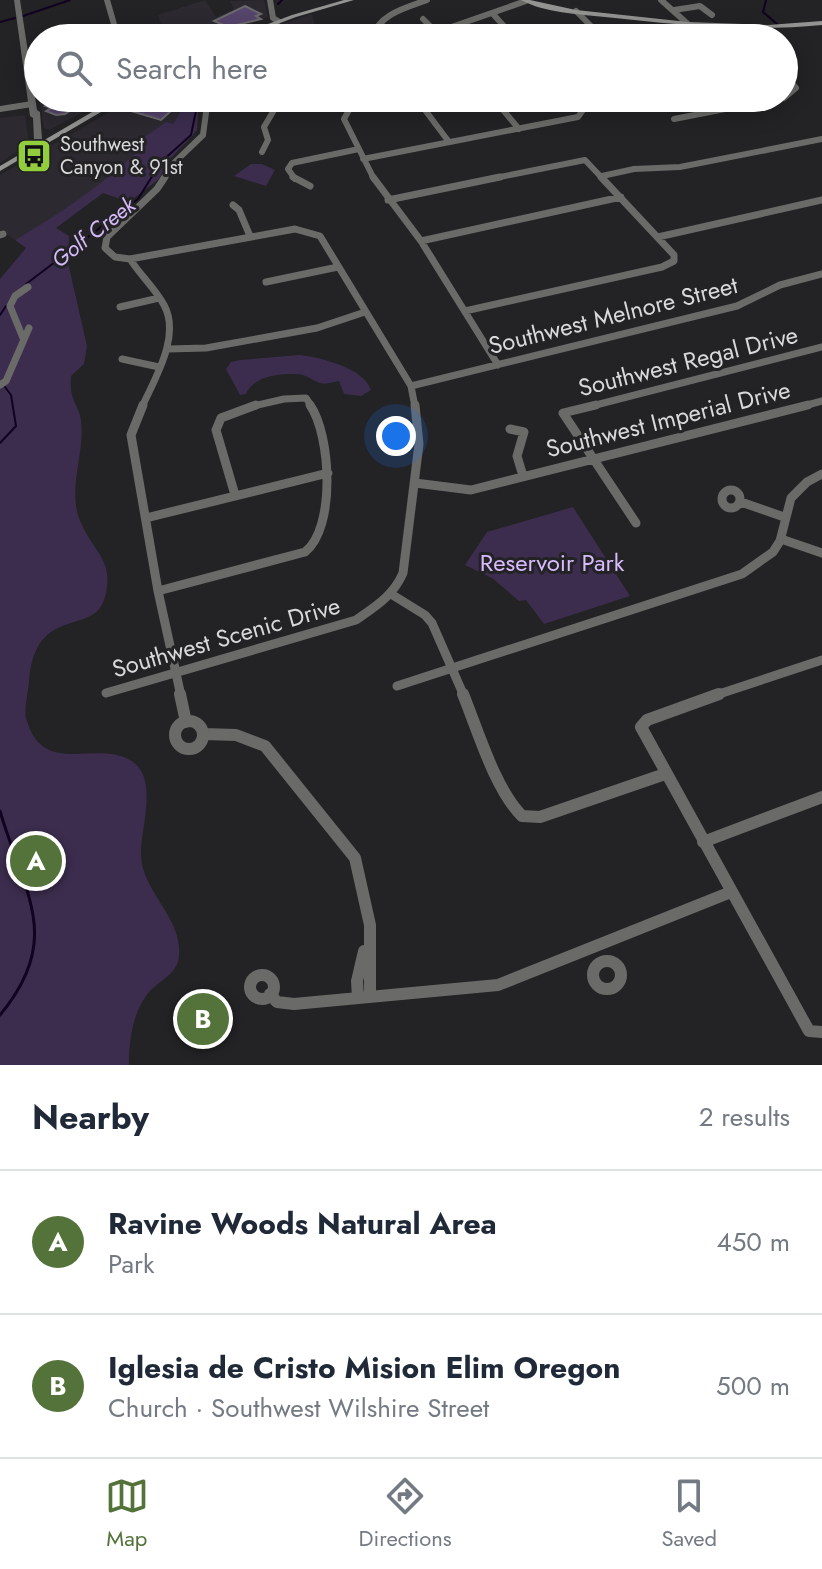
<!DOCTYPE html>
<html lang="en">
<head>
<meta charset="utf-8">
<style>
  :root { --surface:#fff; --page:#f6f6f7; --text:#1f2937; --muted:#747a83; --line:#e0e1e3; --accent:#53733a }
  body { margin:0; font-family:Jost,sans-serif; background:var(--page); color:var(--text) }
  .you { position:absolute; left:396px; top:436px; width:28px; height:28px; margin:-20px; border:6px solid #fff; border-radius:50%; background:#1a73e8; box-shadow:0 0 0 12px #1a73e833 }
  .badge { display:grid; place-items:center; width:52px; height:52px; border-radius:50%; background:var(--accent); color:#fff; font-size:26px; font-weight:700 }
  .pin { position:absolute; translate:-50% -50%; border:4px solid #fff; box-shadow:0 2px 8px #0006 }
  .list { margin:0; padding:0; list-style:none }
  h2 { display:flex; justify-content:space-between; align-items:center; height:104px; margin:0; padding:0 32px; font-size:34px }
  h2 small { font-size:26px; font-weight:400; color:var(--muted) }
  .list li { display:grid; grid-template-columns:52px 1fr auto; gap:24px; align-items:center; box-sizing:border-box; height:144px; padding:0 32px; border-top:2px solid var(--line) }
  .list b { display:block; font-size:30px; white-space:nowrap }
  .list p { margin:0; font-size:26px; white-space:nowrap; color:var(--muted) }
  .list em { font-size:26px; font-style:normal; color:var(--muted) }
  .icon { flex:none; width:44px; height:44px; fill:none; stroke:currentColor; stroke-width:2; stroke-linecap:round; stroke-linejoin:round }
  .map { position:relative; flex:none; width:822px; height:1065px; overflow:hidden }
  .search { position:absolute; background:var(--surface); box-shadow:0 4px 20px #0003; left:24px; right:24px; top:24px; height:88px; display:flex; align-items:center; gap:20px; box-sizing:border-box; padding:0 28px; border-radius:44px; color:var(--muted); font-size:30px }
  .sheet { height:392px; background:var(--surface) }
  nav { display:flex; justify-content:space-around; align-items:center; box-sizing:border-box; height:112px; border-top:2px solid var(--line); background:var(--surface); font-size:22px; color:var(--muted) }
  nav a { display:grid; justify-items:center; gap:4px }
  nav .on { color:var(--accent) }
  .map>svg:first-child { display:block }
</style>
</head>
<body>
<div class="map">
<svg width="822" height="1065" viewBox="0 0 822 1065">
  <rect width="100%" height="100%" fill="#232224"/>
  <path fill="#2c2930" d="M205,0L216,17L234,9L230,1L264,0L268,17L217,38H142L164,34L158,15Z
    M312,14L318,38H242L250,35Z
    M39,98H109L49,130L44,128Z
    M134,98H189L173,125L138,145V151L112,176L66,210L15,240L0,230V175Z
    M25,115L29,143L0,163V118Z"/>
  <path fill="#3c2d4e" d="M189,98H199L197,130L193,135L169,160L159,179L129,202L103,193L56,228L69,236L68,263L87,346L84,364L71,376C69,403 79,403 81,421C85,453 68,488 79,518C91,551 117,560 104,600C92,636 35,604 29,682C28,693 24,708 26,718C42,777 92,741 128,759C161,775 140,827 141,855C142,892 182,917 179,955C178,976 156,981 146,996C132,1016 129,1041 129,1065H0V279L26,248L15,240C59,214 100,187 138,151L136,143L166,122L173,124Z
    M251,164H262L275,170L266,186L234,176Z
    M299,355C320,357 364,368 371,390L361,396L344,394L339,381C333,382 326,385 320,383C314,381 309,377 303,375C285,372 253,375 246,394L240,395L226,369L231,362L240,360Z
    M573,507L630,596L544,624L526,600L519,601L492,578L465,565L487,532Z"/>
  <g fill="none" stroke-linecap="round" stroke-linejoin="round">
    <path stroke="#120221" stroke-width="2" d="M766,0L763,12L777,24
      M278,4L282,0
      M23,16L70,0
      M0,22L15,18
      M224,104L230,98
      M26,284L138,199L161,162L191,135L196,111L203,106
      M0,315L6,306
      M0,443L16,426L11,395L5,387"/>
    <path stroke="#120221" stroke-width="3" d="M0,811C24,894 64,938 0,1015"/>
  </g>
  <path fill="#56456c" stroke="#6b6a6d" stroke-width="2" d="M245,6L261,14L256,16L261,19L228,27L214,21Z
    M41,98H90L65,114L56,115L46,111L51,108L45,106L51,102Z
    M145,98H184L170,107L173,109L161,120L131,111Z"/>
  <g fill="none" stroke-linecap="round" stroke-linejoin="round">
    <path stroke="#6a6a69" stroke-width="6" d="M107,0L118,38
      M270,0L273,18L278,21
      M661,0L689,25
      M674,10L700,6L712,15
      M576,11L603,38
      M492,13L515,38
      M423,19L442,38
      M437,32L526,1
      M372,38C379,14 405,8 427,0
      M784,74L796,88L784,98
      M356,98L344,119L374,179
      M416,98L449,142
      M493,98L519,129
      M207,107L229,106L249,98
      M0,109L32,104
      M674,119L782,98
      M262,152L268,140L264,127L277,105V98
      M363,159L578,117L583,110L572,98
      M602,176L634,169L680,167L822,139
      M163,179L175,162L203,135L208,98
      M295,179L288,169L292,163L359,149
      M490,179L585,160L603,179"/>
    <path stroke="#6a6a69" stroke-width="7" d="M165,177L157,189L107,237L105,248L115,257L130,259L295,229L320,236L411,386L415,407
      M293,177L310,186
      M373,177L421,241L498,365
      M388,200L500,177
      M233,205L239,210L250,236
      M0,235L3,234
      M658,237L822,200
      M421,241L621,197
      M130,259C140,275 155,288 164,305C181,336 155,378 142,407
      M266,282L338,267
      M120,307L159,298
      M465,311L662,267L674,261V255L601,177
      M23,338L10,306L15,296L28,287
      M168,349L206,348L317,328L365,312
      M122,359L159,367
      M0,385L6,381L29,328
      M411,386L737,306L780,285L822,274
      M249,407L284,399L306,398L312,407
      M588,407L822,347
      M800,407L822,401"/>
    <path stroke="#6a6a69" stroke-width="9" d="M143,405L131,435L158,591L181,696
      M596,405L563,413L636,523
      M510,429L524,432L517,456L523,476
      M415,483L471,490L808,405
      M722 499a9 9 0 1 1 18 0a9 9 0 1 1-18 0Z
      M235,495L216,430L221,418L256,405
      M741,502L784,517
      M146,518L328,473
      M781,539L822,553
      M158,591L305,552C336,528 331,435 310,405
      M391,594L425,615L432,623L464,696
      M397,686L742,574L773,552L780,541L791,498L807,482L822,474
      M106,693L356,620C376,606 393,596 403,573L419,444L415,405
      M713,696L822,660"/>
    <path stroke="#6a6a69" stroke-width="12" d="M180,694L186,722
      M463,694C478,731 495,789 522,816L540,817L665,774
      M719,694L647,720L641,727L809,1031L822,1032
      M175 735a14 14 0 1 1 28 0a14 14 0 1 1-28 0Z
      M204,734L236,735L265,746L355,858L370,925V997
      M703,842L822,797
      M593 975a14 14 0 1 1 28 0a14 14 0 1 1-28 0Z
      M250 987a12 12 0 1 1 24 0a12 12 0 1 1-24 0Z
      M270,994L277,1002L294,1004L498,985L731,892
      M358,998L357,981L364,951"/>
    <path fill="#6a6a69" fill-rule="evenodd" d="M14,0H20L37,110L40,112L42,139L48,144L44,146L34,140L33,118L30,116Z"/>
    <path fill="#939392" fill-rule="evenodd" d="M344,0H354L296,17L240,38H231L292,15Z
      M521,0H530L576,10L688,22L768,25L822,21V25C749,32 678,25 605,17C578,14 545,13 521,0Z
      M116,98H125L0,171V166Z"/>
  </g>
  <defs>
    <g id="bus-square" transform="scale(1.8)"><rect x="-9" y="-9" width="18" height="18" rx="4" fill="#92cd3e" stroke="#232224"/><path d="M-5-6H5V4H4V6H2V4H-2V6H-4V4H-5ZM-3.5-4V0h7V-4ZM-3.5 1.2v1.5H-2V1.2ZM2 1.2v1.5H3.5V1.2Z" fill="#111"/></g>
  </defs>
  <g fill-rule="evenodd">
    <use href="#bus-square" x="34" y="156"/>
  </g>
  <g text-anchor="middle" dominant-baseline="central" stroke-width="6" stroke-linejoin="round" paint-order="stroke">
    <g font-size="20" fill="#d9d8da" stroke="#232224" text-anchor="start">
      <text x="60" y="144">Southwest<tspan x="60" dy="23">Canyon &amp; 91st</tspan></text>
    </g>
    <g font-size="22" font-style="italic" fill="#d6bafc" stroke="#232224">
      <text transform="translate(93 232) rotate(-38)">Golf Creek</text>
    </g>
    <g font-size="24" fill="#d9d8da" stroke="#232224">
      <text transform="translate(613 315) rotate(-14)">Southwest Melnore Street</text>
      <text transform="translate(688 361) rotate(-14)">Southwest Regal Drive</text>
      <text transform="translate(668 419) rotate(-14)">Southwest Imperial Drive</text>
      <text transform="translate(226 637) rotate(-16)">Southwest Scenic Drive</text>
    </g>
    <g font-size="24" fill="#d8bbfe" stroke="#232224">
      <text x="552" y="562">Reservoir Park</text>
    </g>
  </g>
</svg>
<div class="you"></div>
<div class="pin badge" style="left:36px;top:861px">A</div>
<div class="pin badge" style="left:203px;top:1019px">B</div>
<div class="search"><svg class="icon" aria-label="search" viewBox="0 0 24 24"><circle cx="10" cy="10" r="6"/><path d="M15 15l6 6"/></svg>Search here</div>
</div>
<section class="sheet">
<h2>Nearby<small>2 results</small></h2>
<ul class="list">
<li><span class="badge">A</span><div><b>Ravine Woods Natural Area</b><p>Park</p></div><em>450 m</em></li>
<li><span class="badge">B</span><div><b>Iglesia de Cristo Mision Elim Oregon</b><p>Church · Southwest Wilshire Street</p></div><em>500 m</em></li>
</ul>
</section>
<nav>
<a class="on"><svg class="icon" aria-label="map" viewBox="0 0 24 24"><path d="M3 6l6-2 6 2 6-2v14l-6 2-6-2-6 2zM9 4v14M15 6v14"/></svg>Map</a>
<a><svg class="icon" aria-label="directions" viewBox="0 0 24 24"><path d="M12 3l9 9-9 9-9-9zM9 14v-3h6M13 9l2 2-2 2"/></svg>Directions</a>
<a><svg class="icon" aria-label="saved" viewBox="0 0 24 24"><path d="M7 4h10v16l-5-4-5 4z"/></svg>Saved</a>
</nav>
</body>
</html>
